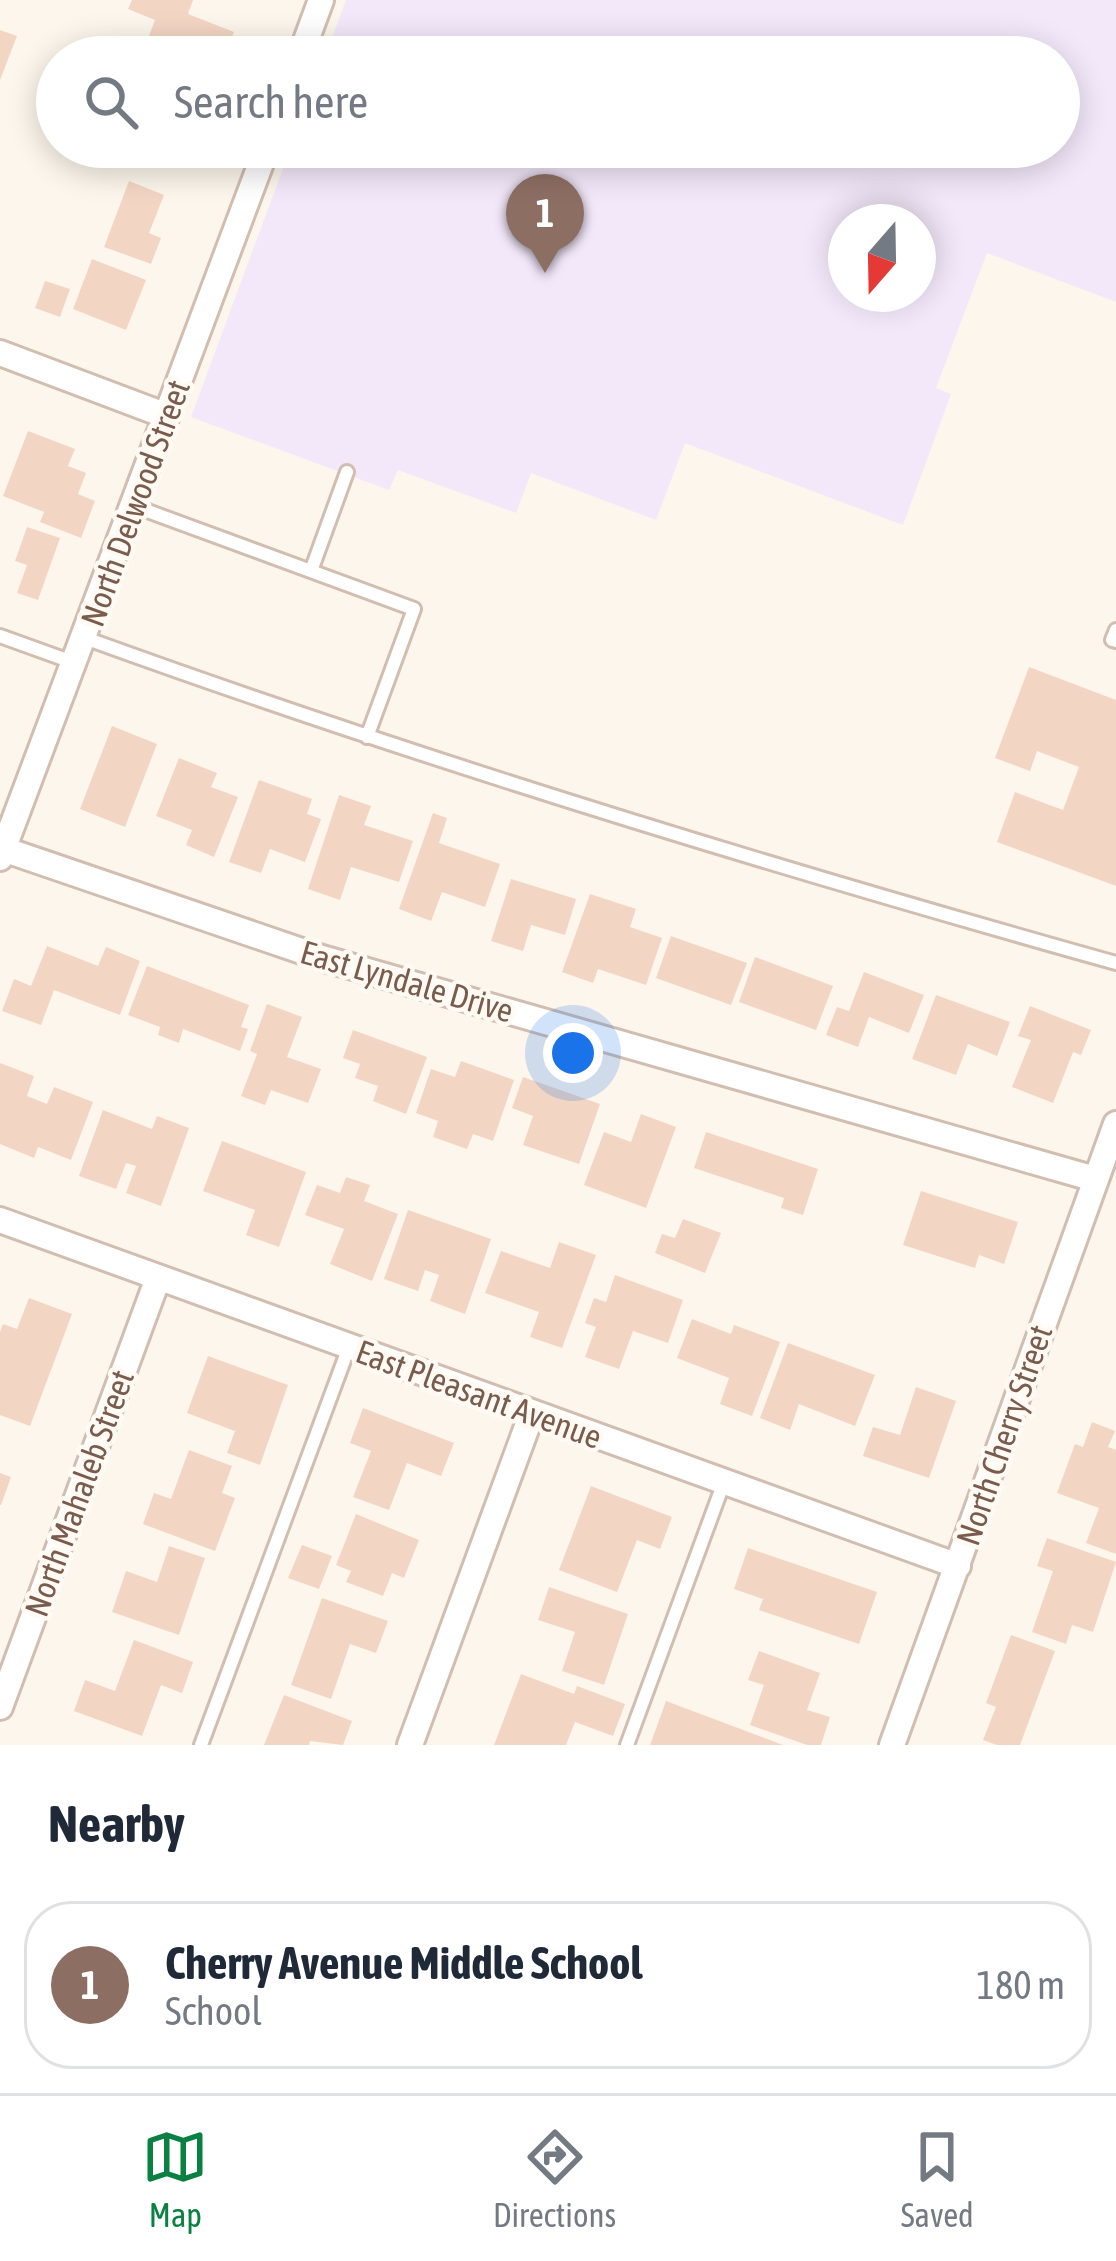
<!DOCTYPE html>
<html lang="en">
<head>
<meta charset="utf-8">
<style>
  :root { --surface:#fff; --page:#f2f2f3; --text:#1f2937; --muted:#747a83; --line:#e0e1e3; --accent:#0b8043 }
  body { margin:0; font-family:"Asap Condensed",sans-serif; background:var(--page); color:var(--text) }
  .compass { position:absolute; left:828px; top:204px; width:108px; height:108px; border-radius:50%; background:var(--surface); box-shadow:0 6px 30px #0003; rotate:200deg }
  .you { position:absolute; left:573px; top:1053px; width:42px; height:42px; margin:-30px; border:9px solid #fff; border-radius:50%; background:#1a73e8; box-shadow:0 0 0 18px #1a73e833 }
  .badge { display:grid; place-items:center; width:78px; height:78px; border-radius:50%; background:var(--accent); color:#fff; font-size:39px; font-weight:700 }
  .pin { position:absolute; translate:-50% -99px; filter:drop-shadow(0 3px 6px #0008) }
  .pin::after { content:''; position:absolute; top:63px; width:42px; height:36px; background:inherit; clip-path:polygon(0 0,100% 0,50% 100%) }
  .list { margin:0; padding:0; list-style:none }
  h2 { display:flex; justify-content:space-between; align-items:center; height:156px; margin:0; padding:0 48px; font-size:51px }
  h2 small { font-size:39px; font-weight:400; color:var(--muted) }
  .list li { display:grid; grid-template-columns:78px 1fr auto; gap:36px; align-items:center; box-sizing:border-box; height:168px; margin:0 24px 24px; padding:0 24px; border:3px solid var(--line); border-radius:48px }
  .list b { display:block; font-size:45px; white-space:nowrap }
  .list p { margin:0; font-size:39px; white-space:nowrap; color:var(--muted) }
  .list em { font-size:39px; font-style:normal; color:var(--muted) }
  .icon { flex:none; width:66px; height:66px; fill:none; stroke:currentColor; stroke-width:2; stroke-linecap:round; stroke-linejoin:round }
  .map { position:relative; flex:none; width:1116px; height:1745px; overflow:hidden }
  .search { position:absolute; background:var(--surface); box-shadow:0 6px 30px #0003; left:36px; right:36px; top:36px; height:132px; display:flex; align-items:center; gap:30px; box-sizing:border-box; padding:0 42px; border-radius:66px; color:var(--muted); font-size:45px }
  .sheet { height:348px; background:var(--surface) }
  nav { display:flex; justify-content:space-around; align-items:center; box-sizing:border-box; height:168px; border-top:3px solid var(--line); background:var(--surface); font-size:33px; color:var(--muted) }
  nav a { display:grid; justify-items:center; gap:6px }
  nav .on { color:var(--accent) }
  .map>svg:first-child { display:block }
</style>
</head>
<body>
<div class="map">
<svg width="1116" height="1745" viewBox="0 0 1116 1745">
  <rect width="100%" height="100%" fill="#fdf6ec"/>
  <path fill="#f3e8fa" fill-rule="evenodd" d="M346,0H1116V302L987,253L936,388L951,394L903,525L685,443L656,520L531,473L516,513L398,470L389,490L191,417L291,147H1059V57H325ZM846,222H918V294H846Z"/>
  <path fill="#f3d5c3" d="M132,0H193L188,14L234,32L225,57H141L155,20L128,9Z
    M0,30L17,36L0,80Z
    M124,147H188L180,168Z
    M129,181L164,195L149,233L161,238L151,264L104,247Z
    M92,259L146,280L126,330L73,309Z
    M45,281L70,289L60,317L35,308Z
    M28,431L75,449L68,466L86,473L78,494L95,501L81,538L40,522L44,512L3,496Z
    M27,527L60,538L38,600L17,593L27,565L15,561Z
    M1029,667L1116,700V886L997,842L1015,792L1063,810L1079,767L1037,751L1030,771L995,758Z
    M112,726L157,744L125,827L80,809Z
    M179,758L217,773L211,787L238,797L214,857L186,845L192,830L156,816Z
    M259,780L312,799L307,814L321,819L305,862L270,849L261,873L229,862Z
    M339,795L371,806L364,825L413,841L399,882L351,867L340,900L308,889Z
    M433,813L447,818L439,843L500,864L485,907L442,892L431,921L399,909Z
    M511,879L576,899L565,935L531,925L523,951L491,941Z
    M590,894L636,909L630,927L662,938L646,985L598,969L593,983L562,972Z
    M671,936L747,963L731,1005L656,978Z
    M47,946L98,966L106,947L140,961L120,1015L54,990L41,1025L2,1011L14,979L31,986Z
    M755,957L833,986L816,1030L739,1002Z
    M147,966L249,1005L241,1027L248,1029L240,1051L183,1029L179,1043L158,1035L160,1027L128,1015Z
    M864,972L924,995L909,1033L869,1017L858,1047L826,1035L837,1007L849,1011Z
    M936,995L1010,1022L997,1056L968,1044L956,1075L912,1059Z
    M267,1004L302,1017L287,1057L321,1069L308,1103L271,1090L265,1105L241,1096L257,1054L250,1051Z
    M1030,1006L1091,1030L1081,1055L1073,1052L1053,1103L1012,1087L1031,1040L1018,1036Z
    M353,1030L427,1057L406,1114L373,1101L378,1086L355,1078L360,1064L343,1058Z
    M461,1061L514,1080L493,1141L473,1134L467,1149L433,1137L438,1121L416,1113L431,1069L455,1077Z
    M0,1063L34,1076L27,1096L47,1104L54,1087L93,1102L71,1160L38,1147L34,1158L0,1144Z
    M523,1077L600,1104L579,1164L523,1145L533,1116L512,1108Z
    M103,1110L152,1129L157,1116L189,1128L161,1206L126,1193L136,1166L126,1163L116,1189L79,1176Z
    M641,1114L676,1127L646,1208L584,1185L604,1132L631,1142Z
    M706,1132L818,1169L803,1215L781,1208L784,1198L694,1168Z
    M222,1141L306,1172L279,1247L246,1235L255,1210L203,1191Z
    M346,1177L370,1185L364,1201L398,1214L372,1281L330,1264L344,1229L305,1215L317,1185L340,1193Z
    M921,1191L1018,1222L1004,1264L979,1255L975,1268L903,1245Z
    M408,1210L491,1239L465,1314L430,1301L439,1275L425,1270L418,1291L384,1279Z
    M683,1219L721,1233L705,1273L655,1253L662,1234L675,1238Z
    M559,1242L596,1255L562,1348L530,1337L539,1312L485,1293L501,1251L550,1268Z
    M615,1275L683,1300L668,1343L633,1331L619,1369L585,1357L596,1327L585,1323L594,1298L606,1302Z
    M29,1298L72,1314L30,1426L0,1415V1332L3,1324L17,1329Z
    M692,1319L731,1334L734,1325L780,1342L752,1416L720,1404L729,1378L677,1358Z
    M788,1343L875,1375L855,1426L799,1404L790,1430L760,1418Z
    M208,1356L288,1385L260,1465L227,1453L235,1431L187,1413Z
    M916,1387L956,1401L929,1478L863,1456L873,1427L900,1435Z
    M363,1408L454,1443L441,1476L407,1463L389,1510L353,1497L371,1451L350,1443Z
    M1092,1422L1115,1431L1108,1447L1116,1450V1554L1086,1543L1099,1508L1057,1493L1075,1444L1083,1447Z
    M189,1450L232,1466L222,1493L235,1498L215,1551L143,1524L154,1493L171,1499Z
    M0,1473L11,1477L1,1505H0Z
    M591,1486L672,1517L660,1549L637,1540L617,1592L559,1570Z
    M356,1514L419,1540L404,1578L392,1573L383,1596L346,1582L351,1571L336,1565Z
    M1047,1538L1116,1562L1093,1632L1072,1625L1066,1644L1032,1632L1053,1571L1037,1566Z
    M302,1545L332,1556L319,1589L288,1578Z
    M169,1546L205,1558L179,1635L112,1612L126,1571L157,1582Z
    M748,1548L877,1592L859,1644L759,1610L763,1599L734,1589Z
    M549,1587L628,1614L604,1685L562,1671L575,1632L538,1620Z
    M322,1598L388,1621L376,1653L350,1644L331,1699L291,1685Z
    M1011,1635L1055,1651L1020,1745H997L983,1740L996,1707L986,1703Z
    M134,1640L193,1662L182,1693L161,1685L142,1736L74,1711L85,1680L115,1691Z
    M759,1651L820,1673L807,1710L830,1717L821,1745H807L750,1725L764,1685L748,1680Z
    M521,1674L574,1694L577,1686L625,1704L613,1736L575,1722L566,1745H494Z
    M284,1695L352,1721L343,1745L310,1741L309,1745H264Z
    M666,1701L783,1745H650Z"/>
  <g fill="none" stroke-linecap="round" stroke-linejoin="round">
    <g stroke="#d1beb0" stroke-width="18">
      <path id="service" d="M134,506L414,609L367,737
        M311,571L347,472
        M1116,630L1112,640L1116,641
        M0,636L75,663
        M85,638C424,761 769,866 1116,963
        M201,1745L349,1347
        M627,1745L724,1482"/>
    </g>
    <g stroke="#d1beb0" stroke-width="30">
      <path id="minor" d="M300,57L321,0
        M0,353L167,416
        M0,848L322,958L1095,1179
        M0,858L267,147
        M0,1220L958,1566
        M0,1707L158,1278
        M410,1745L532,1413
        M892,1745L1116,1124"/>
    </g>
    <use href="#service" stroke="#fff" stroke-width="12"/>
    <use href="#minor" stroke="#fff" stroke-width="24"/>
  </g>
  <g text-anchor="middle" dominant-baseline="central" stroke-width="9" stroke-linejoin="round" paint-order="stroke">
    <g font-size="33" fill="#7a5c4d" stroke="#fffaf3">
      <text transform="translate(135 503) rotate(-70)">North Delwood Street</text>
      <text transform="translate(407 981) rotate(16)">East Lyndale Drive</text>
      <text transform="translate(479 1394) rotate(20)">East Pleasant Avenue</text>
      <text transform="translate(1004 1435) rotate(-71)">North Cherry Street</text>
      <text transform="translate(79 1493) rotate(-70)">North Mahaleb Street</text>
    </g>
  </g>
</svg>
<svg class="compass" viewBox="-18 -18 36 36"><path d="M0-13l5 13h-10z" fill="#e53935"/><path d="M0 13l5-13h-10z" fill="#747a83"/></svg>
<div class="you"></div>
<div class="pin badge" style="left:545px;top:273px;background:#8d6e63">1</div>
<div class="search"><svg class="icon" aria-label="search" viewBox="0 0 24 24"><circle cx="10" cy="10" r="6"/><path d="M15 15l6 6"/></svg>Search here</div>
</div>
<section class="sheet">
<h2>Nearby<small></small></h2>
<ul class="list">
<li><span class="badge" style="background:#8d6e63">1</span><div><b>Cherry Avenue Middle School</b><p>School</p></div><em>180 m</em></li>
</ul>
</section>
<nav>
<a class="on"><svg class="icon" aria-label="map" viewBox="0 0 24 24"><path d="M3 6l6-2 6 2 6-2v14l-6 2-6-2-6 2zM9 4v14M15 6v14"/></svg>Map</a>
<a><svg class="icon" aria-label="directions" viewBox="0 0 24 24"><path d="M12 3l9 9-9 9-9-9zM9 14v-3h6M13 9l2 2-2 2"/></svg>Directions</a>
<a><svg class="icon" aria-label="saved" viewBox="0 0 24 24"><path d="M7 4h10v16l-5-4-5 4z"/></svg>Saved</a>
</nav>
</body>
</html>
